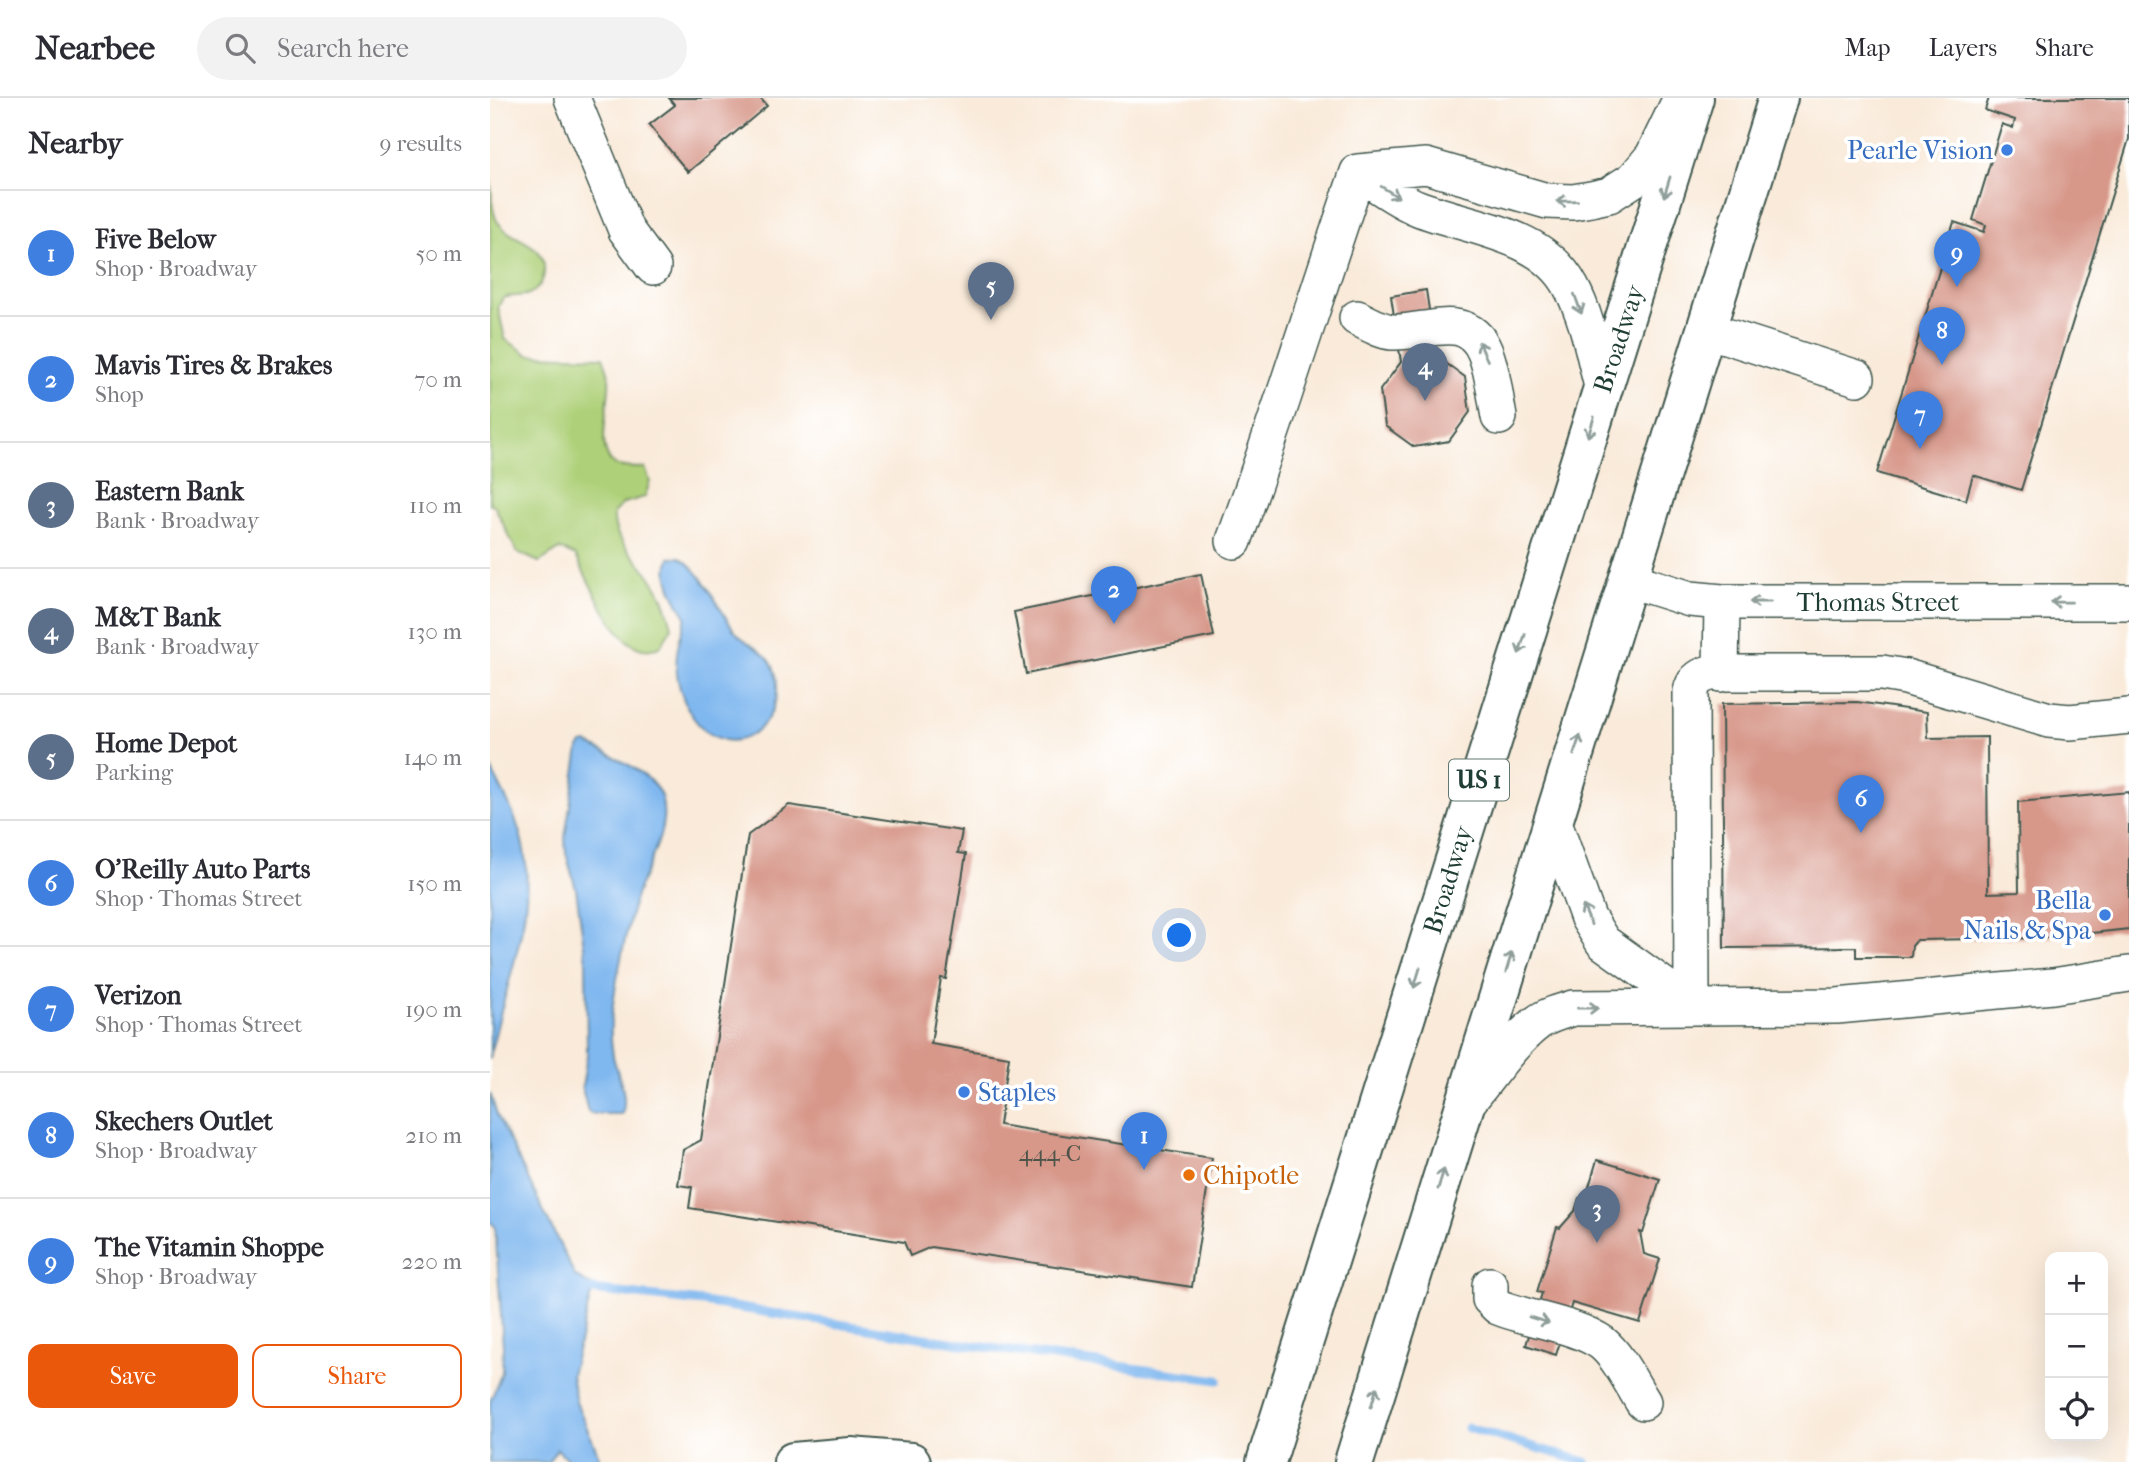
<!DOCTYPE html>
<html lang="en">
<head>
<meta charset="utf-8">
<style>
  :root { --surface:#fff; --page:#f2f2f3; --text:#2b2b33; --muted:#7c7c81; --line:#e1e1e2; --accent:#ea580c }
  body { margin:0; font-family:"IM FELL French Canon",serif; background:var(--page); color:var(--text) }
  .controls { position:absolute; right:21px; bottom:21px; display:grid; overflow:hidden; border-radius:14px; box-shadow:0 7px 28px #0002 }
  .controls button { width:63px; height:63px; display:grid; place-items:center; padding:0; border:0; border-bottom:2px solid var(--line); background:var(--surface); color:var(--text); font:35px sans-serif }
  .you { position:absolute; left:690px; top:838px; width:24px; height:24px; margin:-18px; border:5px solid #fff; border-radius:50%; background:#1a73e8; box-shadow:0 0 0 10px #1a73e833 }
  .badge { display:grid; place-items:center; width:46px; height:46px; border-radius:50%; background:var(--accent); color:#fff; font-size:23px; font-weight:700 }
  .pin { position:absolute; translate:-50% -58px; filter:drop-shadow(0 2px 4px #0008) }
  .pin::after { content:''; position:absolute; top:37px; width:24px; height:21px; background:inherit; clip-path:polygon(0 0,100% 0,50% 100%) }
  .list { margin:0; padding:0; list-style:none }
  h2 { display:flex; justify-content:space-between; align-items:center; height:91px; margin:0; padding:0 28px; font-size:30px }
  h2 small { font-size:23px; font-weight:400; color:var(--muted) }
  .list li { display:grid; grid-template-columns:46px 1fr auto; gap:21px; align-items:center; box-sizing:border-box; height:126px; padding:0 28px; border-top:2px solid var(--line) }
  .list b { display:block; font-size:26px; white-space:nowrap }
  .list p { margin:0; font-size:23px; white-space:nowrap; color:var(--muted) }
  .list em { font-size:23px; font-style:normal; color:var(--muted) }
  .actions { display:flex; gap:14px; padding:21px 28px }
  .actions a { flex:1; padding:16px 0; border:2px solid var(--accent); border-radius:14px; text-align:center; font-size:24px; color:var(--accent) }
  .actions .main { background:var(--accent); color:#fff }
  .icon { flex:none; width:38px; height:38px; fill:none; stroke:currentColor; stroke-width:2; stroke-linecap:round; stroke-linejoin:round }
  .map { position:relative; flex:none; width:1639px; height:1364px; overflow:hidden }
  header { display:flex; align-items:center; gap:42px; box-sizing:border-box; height:98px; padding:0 35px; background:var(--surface); border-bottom:2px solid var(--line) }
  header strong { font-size:33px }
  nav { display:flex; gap:38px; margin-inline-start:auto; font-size:24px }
  .search { width:490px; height:63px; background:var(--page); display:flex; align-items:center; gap:18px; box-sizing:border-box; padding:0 24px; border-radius:38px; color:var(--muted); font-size:26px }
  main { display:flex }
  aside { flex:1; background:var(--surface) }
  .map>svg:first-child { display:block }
</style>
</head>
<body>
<header>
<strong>Nearbee</strong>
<div class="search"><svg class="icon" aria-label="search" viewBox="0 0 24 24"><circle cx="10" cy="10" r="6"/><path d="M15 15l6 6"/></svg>Search here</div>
<nav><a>Map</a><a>Layers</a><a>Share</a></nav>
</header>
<main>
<aside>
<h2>Nearby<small>9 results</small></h2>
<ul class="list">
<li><span class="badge" style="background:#3f7fe0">1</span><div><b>Five Below</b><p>Shop · Broadway</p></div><em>50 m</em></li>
<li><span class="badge" style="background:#3f7fe0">2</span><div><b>Mavis Tires &amp; Brakes</b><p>Shop</p></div><em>70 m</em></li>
<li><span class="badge" style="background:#5c6f8a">3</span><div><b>Eastern Bank</b><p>Bank · Broadway</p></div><em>110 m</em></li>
<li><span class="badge" style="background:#5c6f8a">4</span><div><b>M&amp;T Bank</b><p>Bank · Broadway</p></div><em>130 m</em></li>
<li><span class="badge" style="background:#5c6f8a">5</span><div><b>Home Depot</b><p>Parking</p></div><em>140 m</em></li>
<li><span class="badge" style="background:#3f7fe0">6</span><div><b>O'Reilly Auto Parts</b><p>Shop · Thomas Street</p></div><em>150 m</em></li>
<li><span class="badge" style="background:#3f7fe0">7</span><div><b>Verizon</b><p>Shop · Thomas Street</p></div><em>190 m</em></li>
<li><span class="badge" style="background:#3f7fe0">8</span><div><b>Skechers Outlet</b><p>Shop · Broadway</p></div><em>210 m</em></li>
<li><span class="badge" style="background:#3f7fe0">9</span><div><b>The Vitamin Shoppe</b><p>Shop · Broadway</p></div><em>220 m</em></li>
</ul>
<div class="actions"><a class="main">Save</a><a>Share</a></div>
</aside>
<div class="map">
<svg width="1639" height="1364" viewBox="0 0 1639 1364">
  <rect width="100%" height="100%" fill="#fff"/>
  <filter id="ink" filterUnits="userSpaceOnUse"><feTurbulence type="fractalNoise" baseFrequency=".0143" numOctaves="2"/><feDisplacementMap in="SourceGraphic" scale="14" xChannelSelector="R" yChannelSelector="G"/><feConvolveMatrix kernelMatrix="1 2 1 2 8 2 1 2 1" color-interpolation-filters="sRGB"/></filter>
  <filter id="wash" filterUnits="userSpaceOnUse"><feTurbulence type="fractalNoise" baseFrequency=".00686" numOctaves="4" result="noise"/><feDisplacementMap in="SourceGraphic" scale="28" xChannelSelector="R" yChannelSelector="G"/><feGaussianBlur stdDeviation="1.57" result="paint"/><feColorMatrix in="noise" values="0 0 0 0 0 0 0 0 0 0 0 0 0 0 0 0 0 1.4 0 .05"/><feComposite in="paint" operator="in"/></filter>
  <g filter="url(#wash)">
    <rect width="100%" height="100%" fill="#f9ead9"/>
    <path fill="#aed078" stroke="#668656" stroke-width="2" d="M0,81C3,95 0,109 7,123C22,146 57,141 54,175C53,184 48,192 39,196C32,199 22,197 13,200L8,209L15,241L39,257L113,259C115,266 119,273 119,280C122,303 101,358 128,368C136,370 147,370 155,370L160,383L155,399L134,405L124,414C121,442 146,458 160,478C171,493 178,511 182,529L170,549C160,552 152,553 143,547C122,534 97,481 86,458L70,451L49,464L27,454L4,407H0Z"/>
    <path fill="#7fb7ef" stroke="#4f7a92" stroke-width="2" d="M190,459C216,477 226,507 244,532C253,545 271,550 280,563C285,570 287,580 287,588C289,615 264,648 235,642C200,634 183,587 187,556C188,543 193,531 196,519C187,503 171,479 180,460Z
      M97,645C119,657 167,676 172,702C180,738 152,772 144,804C135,840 126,879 122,915C120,928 121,946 123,958C127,976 139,998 132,1016H103L98,1014L92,990L97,957L96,863L86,791L76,755L75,739L89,650L92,646Z
      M0,669C12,692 26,717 32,743C50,817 12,889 0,961Z
      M0,995L7,1017L85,1178L103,1189L81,1277L86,1304L109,1358V1364H80L67,1351L58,1364H0V1304L12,1274L13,1249L5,1128L0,1124Z"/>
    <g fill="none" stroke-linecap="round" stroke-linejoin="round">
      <path stroke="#7fb7ef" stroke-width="9" d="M92,1191L213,1204L472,1246L728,1282
        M978,1330L1096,1364"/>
    </g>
    <g id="blocks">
      <path fill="#d79789" d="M179,0H270L277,8L198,74L159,27L185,7Z
        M1499,0H1639V41L1531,392L1483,377L1476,402L1387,375L1464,124L1494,134L1496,127L1483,122L1512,26L1523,30L1525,22L1495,12Z
        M936,192L946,258L975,279L980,314L959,343L924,349L895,328L890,292L911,264L901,198Z
        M711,476L724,538L536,576L524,514Z
        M1367,604L1437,614L1438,640L1497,639L1498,795L1529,794L1528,704L1639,694V831L1554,840L1427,842L1422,848L1421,859H1366V849L1234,850L1232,606Z
        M299,707L472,733L468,755L476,756L456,881L451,880L441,946L519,959L509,1027L722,1060L702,1189L441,1149L420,1158L414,1144L199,1110L202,1089L188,1087L193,1052L211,1042L258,737Z
        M1107,1062L1170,1081L1153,1135L1150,1134L1154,1156L1170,1161L1150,1225L1082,1205L1066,1257L1036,1247L1052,1195L1047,1194L1067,1129L1070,1130L1085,1113L1089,1100L1095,1102Z"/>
    </g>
  </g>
  <g filter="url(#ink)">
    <use href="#blocks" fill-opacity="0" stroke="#40574d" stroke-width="2"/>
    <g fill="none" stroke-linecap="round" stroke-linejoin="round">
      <g stroke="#40574d" stroke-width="38">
        <path id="minor" d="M82,0L136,132L163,169
          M867,220C878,225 890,233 902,234C935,236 978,211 995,254C1003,274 1005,298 1009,319
          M1217,232L1367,280
          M1113,292C1104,259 1098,220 1081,189C1053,135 980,130 928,110C907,102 887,86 868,74L936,68L1057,103L1083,104L1101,101L1119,97L1144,81L1163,58L1191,0
          M744,443C788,321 826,197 868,74
          M1140,482L1200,501L1232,504H1639
          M1231,576L1232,504
          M1063,722L1098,820L1113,844L1202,908
          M1202,908L1201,594C1203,583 1209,578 1220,575H1392L1416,579L1559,622L1580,624L1639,618
          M977,1005C999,979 1020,946 1047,925C1057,917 1070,914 1083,910L1347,908L1563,888L1639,876
          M1000,1187V1201L1008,1209C1037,1221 1087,1227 1112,1245C1129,1259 1141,1285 1153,1304"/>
      </g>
      <g stroke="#40574d" stroke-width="42">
        <path id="highway" d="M303,1364L361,1359L421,1364
          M776,1364L1204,0
          M864,1364L1288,0"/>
      </g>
      <use href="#minor" stroke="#fff" stroke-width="35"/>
      <use href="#highway" stroke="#fff" stroke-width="38"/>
    </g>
    <defs><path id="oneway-shaft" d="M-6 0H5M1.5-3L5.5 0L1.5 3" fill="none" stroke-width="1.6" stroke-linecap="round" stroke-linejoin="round" transform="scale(1.75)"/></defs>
    <g stroke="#8f9e9a">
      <use href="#oneway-shaft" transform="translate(1177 89) rotate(107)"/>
      <use href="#oneway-shaft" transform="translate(900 94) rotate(32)"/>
      <use href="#oneway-shaft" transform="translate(1077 103) rotate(178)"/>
      <use href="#oneway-shaft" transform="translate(1088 206) rotate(70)"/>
      <use href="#oneway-shaft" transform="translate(993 253) rotate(-115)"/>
      <use href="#oneway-shaft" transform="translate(1101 329) rotate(108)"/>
      <use href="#oneway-shaft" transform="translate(1270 504) rotate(180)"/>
      <use href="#oneway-shaft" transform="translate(1571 504) rotate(-179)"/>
      <use href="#oneway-shaft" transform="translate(1032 546) rotate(108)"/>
      <use href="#oneway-shaft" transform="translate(1087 647) rotate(-72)"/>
      <use href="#oneway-shaft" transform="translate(1097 817) rotate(-113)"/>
      <use href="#oneway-shaft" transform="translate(1019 864) rotate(-73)"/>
      <use href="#oneway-shaft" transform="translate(927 880) rotate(107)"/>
      <use href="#oneway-shaft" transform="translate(1098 910) rotate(-1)"/>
      <use href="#oneway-shaft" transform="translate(951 1081) rotate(-73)"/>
      <use href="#oneway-shaft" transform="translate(1049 1222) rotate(17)"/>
      <use href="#oneway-shaft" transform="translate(884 1299) rotate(-73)"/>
    </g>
  </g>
  <g fill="#3f7fe0" stroke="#fff" stroke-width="2.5">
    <circle cx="1517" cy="52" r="7"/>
    <circle cx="1615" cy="817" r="7"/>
    <circle cx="474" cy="994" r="7"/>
  </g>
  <circle fill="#e8710a" stroke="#fff" stroke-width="2.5" cx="699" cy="1077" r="7"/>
  <g text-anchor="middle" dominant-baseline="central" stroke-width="7" stroke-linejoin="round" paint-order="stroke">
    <g font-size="23" fill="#4d5449">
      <text x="560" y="1055">444-C</text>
    </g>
    <rect fill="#fff" stroke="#627771" stroke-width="2" x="959" y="661.5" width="60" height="41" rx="5"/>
    <g font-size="24" font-weight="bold" fill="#1f3d34">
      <text x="989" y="682">US 1</text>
    </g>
    <g font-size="26" fill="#366cbe" stroke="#fff" text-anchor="end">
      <text x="1503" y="52">Pearle Vision</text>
      <text x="1601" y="802">Bella<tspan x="1601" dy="30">Nails &amp; Spa</tspan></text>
      <text x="488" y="994" text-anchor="start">Staples</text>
    </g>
    <g font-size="26" fill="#1f3d34" stroke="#fff">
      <text transform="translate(1129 241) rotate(-72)">Broadway</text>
      <text x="1388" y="504">Thomas Street</text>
      <text transform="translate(958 782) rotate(-73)">Broadway</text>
    </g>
    <g font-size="26" fill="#c56008" stroke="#fff" text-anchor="start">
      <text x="713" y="1077">Chipotle</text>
    </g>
  </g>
</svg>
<div class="controls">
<button>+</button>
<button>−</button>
<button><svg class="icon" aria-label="locate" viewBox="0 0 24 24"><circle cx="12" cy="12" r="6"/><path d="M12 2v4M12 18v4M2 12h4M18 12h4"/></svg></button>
</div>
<div class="you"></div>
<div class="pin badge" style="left:654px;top:1072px;background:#3f7fe0">1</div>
<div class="pin badge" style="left:624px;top:526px;background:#3f7fe0">2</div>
<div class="pin badge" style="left:1107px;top:1145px;background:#5c6f8a">3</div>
<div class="pin badge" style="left:935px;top:303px;background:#5c6f8a">4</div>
<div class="pin badge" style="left:501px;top:222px;background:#5c6f8a">5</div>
<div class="pin badge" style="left:1371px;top:735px;background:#3f7fe0">6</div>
<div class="pin badge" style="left:1430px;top:351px;background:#3f7fe0">7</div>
<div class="pin badge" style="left:1452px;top:267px;background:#3f7fe0">8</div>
<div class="pin badge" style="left:1467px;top:189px;background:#3f7fe0">9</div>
</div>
</main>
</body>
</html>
